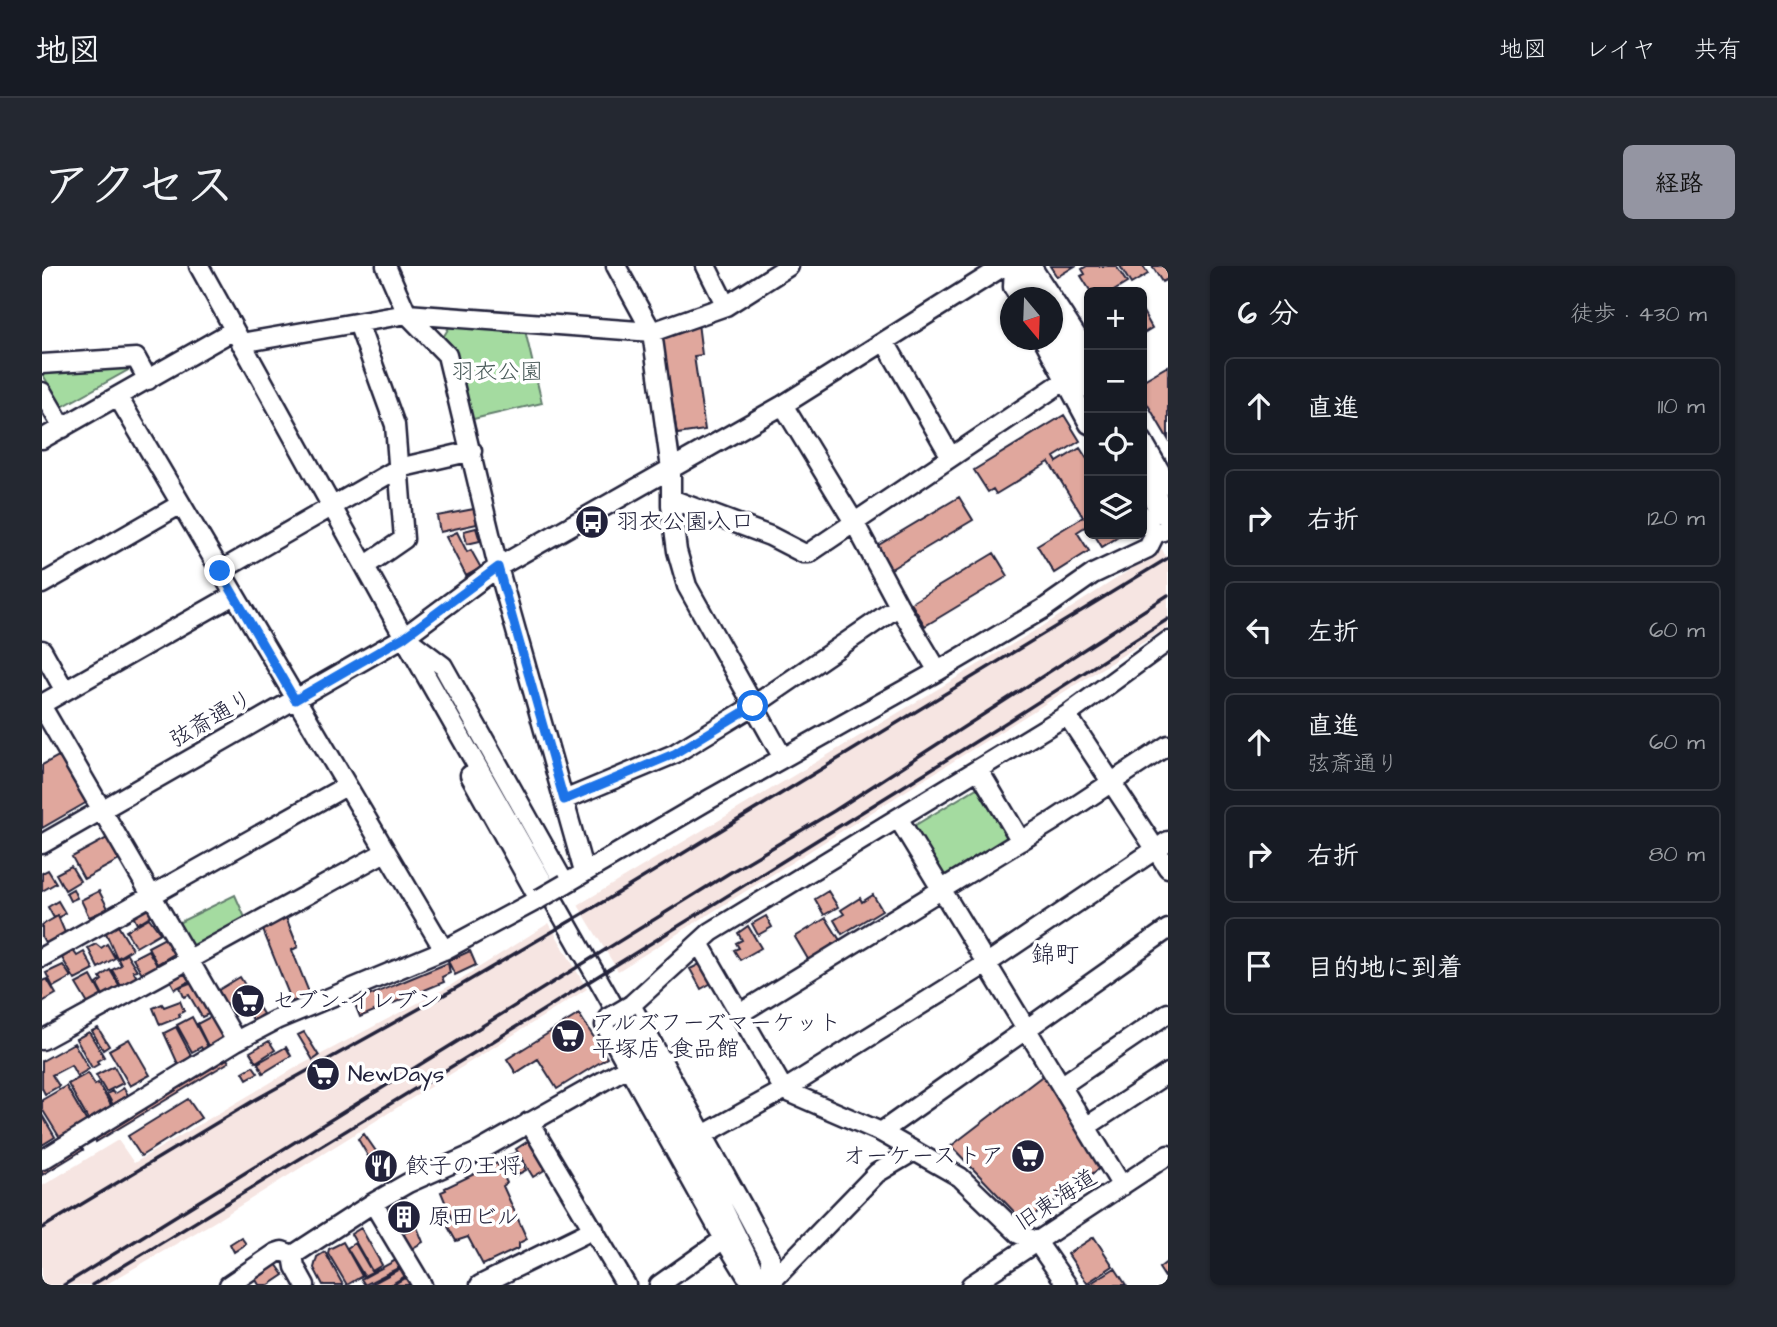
<!DOCTYPE html>
<html lang="ja">
<head>
<meta charset="utf-8">
<style>
  :root { --surface:#171b24; --page:#242831; --text:#f1f3f6; --muted:#9ea1a6; --line:#363941; --accent:#9495a2 }
  body { margin:0; font-family:"Architects Daughter","Klee One",sans-serif; background:var(--page); color:var(--text) }
  .controls { position:absolute; right:21px; top:21px; display:grid; overflow:hidden; border-radius:10px; box-shadow:0 2px 5px #0004 }
  .controls button { width:63px; height:63px; display:grid; place-items:center; padding:0; border:0; border-bottom:2px solid var(--line); background:var(--surface); color:var(--text); font:35px sans-serif }
  .compass { position:absolute; left:958px; top:21px; width:63px; height:63px; border-radius:50%; background:var(--surface); box-shadow:0 2px 5px #0004; rotate:161deg }
  .stop { position:absolute; width:21px; height:21px; margin:-16px; border:5px solid #1a73e8; border-radius:50%; background:#fff }
  .stop.end { background:#1a73e8; border-color:#fff; box-shadow:0 2px 7px #0008 }
  .list { margin:0; padding:0; list-style:none }
  h2 { display:flex; justify-content:space-between; align-items:center; height:91px; margin:0; padding:0 28px; font-size:30px }
  h2 small { font-size:23px; font-weight:400; color:var(--muted) }
  .list li { display:grid; grid-template-columns:46px 1fr auto; gap:21px; align-items:center; box-sizing:border-box; height:98px; margin:0 14px 14px; padding:0 14px; border:2px solid var(--line); border-radius:10px }
  .list b { display:block; font-size:26px; white-space:nowrap }
  .list p { margin:0; font-size:23px; white-space:nowrap; color:var(--muted) }
  .list em { font-size:23px; font-style:normal; color:var(--muted) }
  .icon { flex:none; width:38px; height:38px; fill:none; stroke:currentColor; stroke-width:2; stroke-linecap:round; stroke-linejoin:round }
  .map { position:relative; flex:none; width:1126px; height:1019px; overflow:hidden; border-radius:10px }
  header { display:flex; align-items:center; gap:42px; box-sizing:border-box; height:98px; padding:0 35px; background:var(--surface); border-bottom:2px solid var(--line) }
  header strong { font-size:33px }
  nav { display:flex; gap:38px; margin-inline-start:auto; font-size:24px }
  .intro { display:flex; align-items:center; justify-content:space-between; box-sizing:border-box; height:168px; padding:0 42px }
  h1 { margin:0; font-size:49px }
  .button { padding:18px 32px; border-radius:10px; background:var(--accent); color:#111; font-size:24px; font-weight:700 }
  main { display:flex; gap:42px; padding:0 42px }
  aside { flex:1; background:var(--surface); border-radius:10px; box-shadow:0 2px 5px #0004 }
  .map>svg:first-child { display:block }
</style>
</head>
<body>
<header>
<strong>地図</strong>
<nav><a>地図</a><a>レイヤ</a><a>共有</a></nav>
</header>
<div class="intro"><h1>アクセス</h1><a class="button">経路</a></div>
<main>
<div class="map">
<svg width="1126" height="1019" viewBox="0 0 1126 1019">
  <rect width="100%" height="100%" fill="#fff"/>
  <filter id="ink" filterUnits="userSpaceOnUse"><feTurbulence type="fractalNoise" baseFrequency=".0143" numOctaves="2"/><feDisplacementMap in="SourceGraphic" scale="14" xChannelSelector="R" yChannelSelector="G"/><feConvolveMatrix kernelMatrix="1 2 1 2 8 2 1 2 1" color-interpolation-filters="sRGB"/></filter>
  <g filter="url(#ink)">
    <path fill="#f6e5e2" d="M1120,283L1126,295V361L576,705L536,639L1009,355Z
      M507,657L545,723L172,956L63,1019H0V920L76,874L92,897L255,801L406,721Z"/>
    <path fill="#a4dba0" stroke="#637e6e" stroke-width="2" d="M411,55L482,60L500,137L427,154L400,73Z
      M87,99L88,103L20,141L1,109L3,106Z
      M938,520L969,572L903,613L872,564V560Z
      M193,629L205,656L149,685L134,658Z"/>
    <path fill="#e0a79d" stroke="#22223b" stroke-width="2" d="M1008,0H1033L1015,11Z
      M1045,0H1074L1085,17L1070,26H1049L1039,10L1043,8L1040,3Z
      M1078,0H1101L1106,8L1089,18Z
      M1110,0H1126V13L1120,16Z
      M1100,44L1110,62L1100,68Z
      M656,57L660,89L652,90L663,164L635,168L620,72Z
      M1126,100V173L1100,129V115Z
      M1022,149L1038,175L1012,191L1015,196L1038,182L1047,196V260L1046,259L1035,266L1047,285L1012,307L995,279L1041,251L1007,196L954,228L951,223L946,226L932,204Z
      M917,231L931,254L849,303L835,280Z
      M432,243L435,258L398,266L395,250Z
      M434,262L438,275L425,278L422,265Z
      M415,266L425,286L429,284L439,302L424,310L404,271Z
      M1052,268H1081L1060,281Z
      M952,287L966,310L883,360L869,337Z
      M20,488L47,535L0,562V499Z
      M65,572L77,594L42,613L30,591Z
      M29,600L38,615L23,624L14,608Z
      M6,604L14,617L0,625V607Z
      M31,623L35,632L28,635L24,627Z
      M57,625L68,646L61,650L59,646L47,651L39,634Z
      M786,625L796,641L782,649L773,633Z
      M831,629L840,644L800,668L792,654L802,648L799,644L818,632L820,636Z
      M16,635L23,647L17,652L16,649L12,652L6,641Z
      M107,641L111,648L95,658L90,648Z
      M243,649L256,681L250,684L268,729L250,736L219,659Z
      M16,650L24,669L5,680L0,671V659Z
      M724,650L730,661L716,669L710,658Z
      M107,652L118,667L94,681L84,665Z
      M784,652L799,676L767,695L753,671Z
      M75,658L90,683L75,692L63,665Z
      M706,660L719,682L698,694L692,684L697,682L694,677L700,674L696,667Z
      M123,672L132,688L115,698L106,681Z
      M54,678L59,682L65,678L73,692L56,702L46,682Z
      M30,683L35,690L42,686L52,704L33,714L20,692Z
      M106,684L117,703L102,711L91,692Z
      M428,685L434,699L413,709L406,695Z
      M85,688L95,704L91,705L96,713L80,722L70,704L79,699L76,693Z
      M406,697L408,707L400,711L402,716L318,751L312,736Z
      M660,697L673,715L659,723L648,703Z
      M21,699L29,711L11,721L4,707Z
      M68,704L79,722L63,733L55,718L60,714L58,711Z
      M145,705L150,714L133,723L127,712Z
      M49,710L60,730L46,738L34,718Z
      M198,711L221,748L211,754L197,731L184,739L175,725Z
      M5,713L14,728L0,736V715Z
      M150,716L169,747L160,751L147,729L142,731L138,721Z
      M138,735L142,745L137,748L138,751L118,759L111,742L120,738L122,741Z
      M537,748L565,792L515,823L496,793L474,807L465,793Z
      M170,750L181,768L179,775L167,782L155,758Z
      M150,751L167,783L162,786L159,781L150,786L135,759Z
      M134,761L150,791L136,798L122,767Z
      M56,762L67,780L61,784L50,765Z
      M47,766L62,791L55,795L57,798L50,802L34,773Z
      M262,766L277,790L271,794L256,769Z
      M87,773L108,809L88,820L67,784Z
      M227,775L233,784L214,796L208,786Z
      M32,777L47,803L35,810L29,799L10,809L17,820L3,828L0,822V795Z
      M244,781L249,790L221,807L216,797Z
      M185,793L187,796L54,876L53,873Z
      M72,800L81,817L64,826L54,809Z
      M211,800L216,807L205,813L201,806Z
      M46,807L53,819L56,817L70,841L47,855L26,818Z
      M1003,808L1061,900L982,956L909,880Z
      M24,820L45,856L18,872L0,843V834Z
      M82,822L87,831L71,839L65,828L70,825L72,828Z
      M146,833L159,852L99,890L86,870Z
      M0,849L13,871L0,879Z
      M322,868L345,901L336,907L316,873Z
      M488,874L506,902L491,911L474,883Z
      M39,881L41,884L0,909V905Z
      M474,887L484,904L471,911L460,891Z
      M455,897L465,917L461,920L485,973L477,977V982L441,999L426,971L414,975L405,959L411,955L399,926L404,924L403,922Z
      M366,936L377,957L358,965L348,945Z
      M375,961L381,976L369,983L360,968Z
      M319,962L340,999L330,1005L309,968Z
      M199,971L204,978L192,986L188,978Z
      M1052,971L1071,1000L1045,1017L1026,988Z
      M301,976L320,1010L305,1019L286,987L287,983Z
      M313,977L330,1006L322,1010L305,982Z
      M283,986L301,1019H281L272,1002L275,991Z
      M354,994L355,995L359,994L362,999L323,1019L319,1013Z
      M1126,995V1016L1117,1002Z
      M234,998L242,1009L227,1019H217L213,1012Z
      M361,1001L365,1009L348,1019H328Z
      M1073,1002L1084,1019H1046Z
      M366,1010L372,1019H351Z"/>
    <g fill="none" stroke-linecap="round" stroke-linejoin="round">
      <g stroke="#22223b" stroke-width="23">
        <path id="minor" d="M157,0L362,371L648,875L719,1019
          M344,0L365,48L405,89L456,301L542,606
          M574,0L610,66L629,203V239L635,285L645,320L741,492
          M664,0L684,40
          M972,0L971,21L978,32
          M989,0L1047,89
          M316,57L353,159L362,273L323,300
          M1002,74L1047,158
          M843,76L909,191
          M199,77L365,48L610,66L684,40L747,0
          M0,98L94,92L106,114
          M0,126L21,162
          M76,131L402,684
          M741,139L812,256L857,340L896,405
          M0,173L192,64
          M1100,174L1126,219
          M629,233L728,270L761,287H767L1025,113
          M1100,249L1113,268
          M178,305L357,202L430,185
          M0,318L139,238
          M368,375L401,400L523,618L668,533L896,405L1001,343L1051,308L1106,282L1113,268L1126,263
          M0,384L23,425
          M0,438L192,329
          M0,441L194,775
          M1025,449L1126,602
          M936,503L979,575
          M522,534L632,488L711,440L857,340
          M856,552L1080,920
          M0,578L362,371L456,301L741,139L962,0
          M658,679L742,824L839,866L918,911L977,968L995,976L1025,1019
          M0,691L304,520
          M697,748L1011,555L1126,479
          M567,752L563,759L682,973L704,1009
          M0,774L343,586
          M1019,820L1126,747
          M487,856L584,1019
          M1044,861L1126,807
          M839,866L1126,663
          M661,869L742,824L944,698L1126,575
          M0,894L194,775L234,754L402,684L497,633L428,509
          M331,937L380,1019
          M251,989L253,1001L263,1019
          M728,1002V991L705,948L589,739L669,666L1025,449L1126,375
          M734,1011L835,907L872,885
          M187,1019L234,987L240,985L251,989L331,937L366,917L434,887L586,801
          M438,1019L552,963
          M617,1019L682,973L684,962
          M929,1019L1126,889"/>
      </g>
      <g stroke="#22223b" stroke-width="28">
        <path id="major" d="M977,0L996,32
          M1010,57L1047,120
          M1100,210L1121,246"/>
      </g>
      <use href="#minor" stroke="#fff" stroke-width="18"/>
      <use href="#major" stroke="#fff" stroke-width="23"/>
      <path stroke="#22223b" stroke-width="3.5" d="M0,962L211,835L409,725L566,633L1126,292
        M22,1019L689,606L792,545L1126,329
        M50,1019L445,779L957,461L1126,353"/>
      <g stroke="#22223b" stroke-width="23" stroke-linecap="butt">
        <path id="minor-bridge" d="M497,633L523,618
          M567,752L589,739"/>
      </g>
      <use href="#minor-bridge" stroke="#fff" stroke-width="18"/>
    </g>
  </g>
  <g fill="none" stroke-linecap="round" stroke-linejoin="round" filter="url(#ink)">
    <path stroke="#1a73e8" stroke-width="9" d="M178,305L253,434L362,371L456,301L522,534L632,488L711,440"/>
  </g>
  <defs>
    <g id="bus-disc" transform="scale(1.75)"><circle r="9.5" fill="#22223b" stroke="#fff"/><path d="M-5-6H5V4H4V6H2V4H-2V6H-4V4H-5ZM-3.5-4V0h7V-4ZM-3.5 1.2v1.5H-2V1.2ZM2 1.2v1.5H3.5V1.2Z" fill="#fff"/></g>
    <g id="supermarket-disc" transform="scale(1.75)"><circle r="9.5" fill="#22223b" stroke="#fff"/><path d="M-6-5.5h2.5l.6 2H6L4.5 2H-2.5L-4.4-4H-6ZM-1.5 3.2a1.3 1.3 0 1 0 .1 0ZM3 3.2a1.3 1.3 0 1 0 .1 0Z" fill="#fff"/></g>
    <g id="restaurant-disc" transform="scale(1.75)"><circle r="9.5" fill="#22223b" stroke="#fff"/><path d="M-5-6h1v4h1v-4h1v4h1v-4h1v5L-1.5 .5V6h-2V.5L-5-1ZM5-6V6H3V1.5H1.5Q1.5-4 5-6Z" fill="#fff"/></g>
    <g id="building-disc" transform="scale(1.75)"><circle r="9.5" fill="#22223b" stroke="#fff"/><path d="M-4-6H4V6H1V3H-1V6H-4ZM-2.5-4.3h1.7v1.8h-1.7ZM.8-4.3h1.7v1.8H.8ZM-2.5-1h1.7V.8h-1.7ZM.8-1h1.7V.8H.8Z" fill="#fff"/></g>
  </defs>
  <g fill-rule="evenodd">
    <use href="#bus-disc" x="550" y="256"/>
    <use href="#supermarket-disc" x="206" y="735"/>
    <use href="#supermarket-disc" x="526" y="770"/>
    <use href="#supermarket-disc" x="281" y="808"/>
    <use href="#supermarket-disc" x="986" y="890"/>
    <use href="#restaurant-disc" x="339" y="900"/>
    <use href="#building-disc" x="362" y="951"/>
  </g>
  <g text-anchor="middle" dominant-baseline="central" stroke-width="7" stroke-linejoin="round" paint-order="stroke">
    <g font-size="23" fill="#495a59" stroke="#fff">
      <text x="455" y="106">羽衣公園</text>
    </g>
    <g font-size="23" fill="#22223b" stroke="#fff" text-anchor="start">
      <text x="574" y="256">羽衣公園入口</text>
      <text x="230" y="735">セブン-イレブン</text>
      <text x="550" y="757">アルズフーズマーケット<tspan x="550" dy="26">平塚店 食品館</tspan></text>
      <text x="306" y="808">NewDays</text>
      <text x="962" y="890" text-anchor="end">オーケーストア</text>
      <text x="364" y="900">餃子の王将</text>
      <text x="386" y="951">原田ビル</text>
    </g>
    <g font-size="23" fill="#22223b" stroke="#fff">
      <text transform="translate(169 453) rotate(-30)">弦斎通り</text>
      <text transform="translate(1014 934) rotate(-33)">旧東海道</text>
    </g>
    <g font-size="24" fill="#22223b" stroke="#fff">
      <text x="1013" y="689">錦町</text>
    </g>
  </g>
</svg>
<div class="controls">
<button>+</button>
<button>−</button>
<button><svg class="icon" aria-label="locate" viewBox="0 0 24 24"><circle cx="12" cy="12" r="6"/><path d="M12 2v4M12 18v4M2 12h4M18 12h4"/></svg></button>
<button><svg class="icon" aria-label="layers" viewBox="0 0 24 24"><path d="M12 4l9 5-9 5-9-5zM3 14l9 5 9-5"/></svg></button>
</div>
<svg class="compass" viewBox="-18 -18 36 36"><path d="M0-13l5 13h-10z" fill="#e53935"/><path d="M0 13l5-13h-10z" fill="#9ea1a6"/></svg>
<div class="stop" style="left:711px;top:440px"></div>
<div class="stop end" style="left:178px;top:305px"></div>
</div>
<aside>
<h2>6 分<small>徒歩 · 430 m</small></h2>
<ul class="list">
<li><svg class="icon" aria-label="ahead" viewBox="0 0 24 24"><path d="M12 20V5M6 11l6-6 6 6"/></svg><div><b>直進</b></div><em>110 m</em></li>
<li><svg class="icon" aria-label="right" viewBox="0 0 24 24"><path d="M7 20v-9h11M14 6l5 5-5 5"/></svg><div><b>右折</b></div><em>120 m</em></li>
<li><svg class="icon" aria-label="left" viewBox="0 0 24 24"><path d="M17 20v-9H6M10 6l-5 5 5 5"/></svg><div><b>左折</b></div><em>60 m</em></li>
<li><svg class="icon" aria-label="ahead" viewBox="0 0 24 24"><path d="M12 20V5M6 11l6-6 6 6"/></svg><div><b>直進</b><p>弦斎通り</p></div><em>60 m</em></li>
<li><svg class="icon" aria-label="right" viewBox="0 0 24 24"><path d="M7 20v-9h11M14 6l5 5-5 5"/></svg><div><b>右折</b></div><em>80 m</em></li>
<li><svg class="icon" aria-label="arrive" viewBox="0 0 24 24"><path d="M6 21V4h12l-3 4 3 4H6"/></svg><div><b>目的地に到着</b></div></li>
</ul>
</aside>
</main>
</body>
</html>
